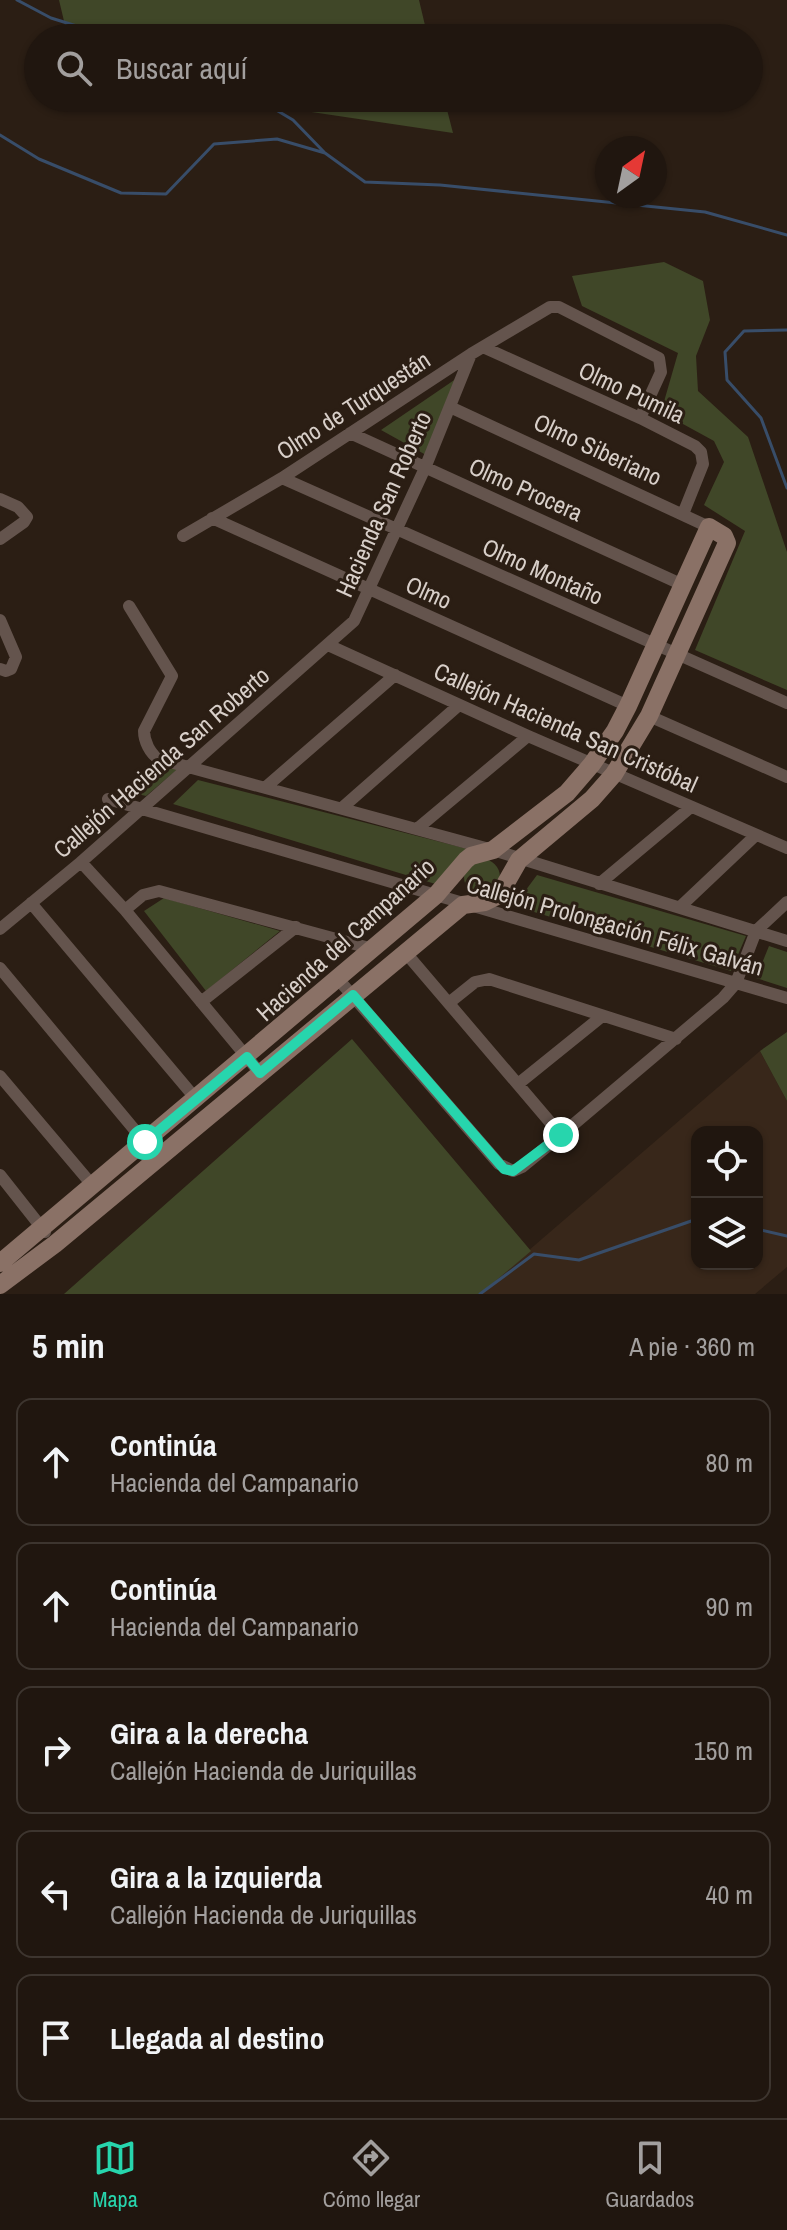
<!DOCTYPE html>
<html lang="es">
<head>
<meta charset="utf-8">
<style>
  :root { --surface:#20160f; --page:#2d231d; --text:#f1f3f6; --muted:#a29f9e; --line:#3d352f; --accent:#27d5ad }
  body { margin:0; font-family:"Archivo Narrow",sans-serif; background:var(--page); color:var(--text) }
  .controls { position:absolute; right:24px; bottom:24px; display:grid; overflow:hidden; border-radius:16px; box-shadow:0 2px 6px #0004 }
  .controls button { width:72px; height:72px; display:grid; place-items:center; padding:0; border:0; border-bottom:2px solid var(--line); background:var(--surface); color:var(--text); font:40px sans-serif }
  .compass { position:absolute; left:595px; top:136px; width:72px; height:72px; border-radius:50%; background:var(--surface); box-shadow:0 2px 6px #0004; rotate:33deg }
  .stop { position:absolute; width:24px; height:24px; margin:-18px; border:6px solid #27d5ad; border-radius:50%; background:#fff }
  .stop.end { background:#27d5ad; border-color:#fff; box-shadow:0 2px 8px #0008 }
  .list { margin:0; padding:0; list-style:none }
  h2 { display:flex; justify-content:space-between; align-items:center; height:104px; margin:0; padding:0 32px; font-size:34px }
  h2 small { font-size:26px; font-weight:400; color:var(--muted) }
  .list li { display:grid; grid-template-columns:52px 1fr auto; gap:24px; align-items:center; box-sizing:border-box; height:128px; margin:0 16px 16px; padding:0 16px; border:2px solid var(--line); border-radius:16px }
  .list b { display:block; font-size:30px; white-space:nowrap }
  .list p { margin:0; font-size:26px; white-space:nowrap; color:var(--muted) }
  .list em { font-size:26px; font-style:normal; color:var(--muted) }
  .icon { flex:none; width:44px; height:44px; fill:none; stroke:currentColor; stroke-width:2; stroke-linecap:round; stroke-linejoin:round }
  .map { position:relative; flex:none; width:787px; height:1294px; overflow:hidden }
  .search { position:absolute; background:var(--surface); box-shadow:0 2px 6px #0004; left:24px; right:24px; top:24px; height:88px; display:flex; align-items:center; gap:20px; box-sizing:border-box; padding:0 28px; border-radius:44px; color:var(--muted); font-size:30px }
  .sheet { height:824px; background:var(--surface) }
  nav { display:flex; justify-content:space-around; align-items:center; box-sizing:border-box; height:112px; border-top:2px solid var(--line); background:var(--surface); font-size:22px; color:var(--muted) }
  nav a { display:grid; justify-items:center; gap:4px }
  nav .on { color:var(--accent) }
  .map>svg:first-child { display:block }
</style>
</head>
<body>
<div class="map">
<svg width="787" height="1294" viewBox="0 0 787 1294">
  <rect width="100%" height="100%" fill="#2b1e14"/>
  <path fill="#38271a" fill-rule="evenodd" d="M760,1051L787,1101V1267L755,1294H478ZM697,1132H757V1264H697Z"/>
  <path fill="#404728" d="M59,0H419L428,38H68Z
    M82,98H444L453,133L271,106L83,102Z
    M664,262L703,281L710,320L696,356L698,391L748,437L787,552V690L695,650L745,531L704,505L724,462L714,441L661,412L678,353L582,306L572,276Z
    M466,372L426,455L381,430Z
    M154,762L179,768L146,796L125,791Z
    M198,780L468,849L442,886L173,804Z
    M464 877a18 18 0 1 1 36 0a18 18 0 1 1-36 0Z
    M537,875L746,936L731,971L514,906Z
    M164,898L280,931L206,991L144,911Z
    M769,946L787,952V988L756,978Z
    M787,1032V1101L760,1051Z
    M352,1039L531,1251L480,1294H64Z"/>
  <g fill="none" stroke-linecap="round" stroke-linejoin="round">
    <path stroke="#384d69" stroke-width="3" d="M17,0L51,18L115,38
      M256,98L293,120L324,152
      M0,135L39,159L121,193L166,194L214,144L277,139L325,153L365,182L440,185L705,212L787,235
      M787,330L744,331L725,352L727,380L761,418L787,488
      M757,1229L787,1236
      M480,1294L534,1254L579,1260L697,1219"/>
    <path stroke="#64544d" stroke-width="12" d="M483,347L640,418L695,446L701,452L703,464L683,514
      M450,407L709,527
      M350,433L683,585
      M282,478L787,703
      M0,499L18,507L27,517L24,522L0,539
      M212,518L628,706
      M183,536L282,478L471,354L550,307H559L659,358L661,372L640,418
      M129,606L172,676L144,731C144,741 150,754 159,759L493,850L787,941
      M0,620L16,657L11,669L6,671L0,669
      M328,645L528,736L787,848
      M649,716L787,777
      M267,786L395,675
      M108,799L787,998
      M343,807L459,705
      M418,828L528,736
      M81,862L125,910L260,1073
      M599,884L691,807
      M31,903L196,1099
      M681,906L756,835
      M125,910L143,895L159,891L373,949
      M0,929L81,862L354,621L425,468L471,354
      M405,952L561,1135
      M0,968L158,1158
      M338,979L499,1164L513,1171L522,1167L561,1135L723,998L736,983L756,931L787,902
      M201,1002L296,927
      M450,1002L475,982L489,979L676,1039
      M0,1076L93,1186
      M518,1084L601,1017
      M0,1175L45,1232"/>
    <path stroke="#8a7166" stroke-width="18" d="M0,1263L436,895L466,860L471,856L493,850L567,793L592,764L615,731L628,706L709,527L724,536L727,543L649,716L614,774L592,799L519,860L499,895L485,902L463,905L55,1244L0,1285"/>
  </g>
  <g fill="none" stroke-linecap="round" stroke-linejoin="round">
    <path stroke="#27d5ad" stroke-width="10" d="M145,1142L247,1057L260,1073L353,995L504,1169L513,1171L561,1135"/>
  </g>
  <g text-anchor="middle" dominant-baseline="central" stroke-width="6" stroke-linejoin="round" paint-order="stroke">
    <g font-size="24" fill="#d8cfc9" stroke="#2b1e14">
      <text transform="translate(632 392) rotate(25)">Olmo Pumila</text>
      <text transform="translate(353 405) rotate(-33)">Olmo de Turquestán</text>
      <text transform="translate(598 449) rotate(25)">Olmo Siberiano</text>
      <text transform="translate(526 489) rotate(24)">Olmo Procera</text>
      <text transform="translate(383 504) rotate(-66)">Hacienda San Roberto</text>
      <text transform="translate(543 571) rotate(24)">Olmo Montaño</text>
      <text transform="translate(429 592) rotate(24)">Olmo</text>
      <text transform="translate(566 727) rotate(24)">Callejón Hacienda San Cristóbal</text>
      <text transform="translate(161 762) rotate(-41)">Callejón Hacienda San Roberto</text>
      <text transform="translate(615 925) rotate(16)">Callejón Prolongación Félix Galván</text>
      <text transform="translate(345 939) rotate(-42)">Hacienda del Campanario</text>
    </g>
  </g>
</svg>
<div class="controls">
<button><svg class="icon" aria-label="locate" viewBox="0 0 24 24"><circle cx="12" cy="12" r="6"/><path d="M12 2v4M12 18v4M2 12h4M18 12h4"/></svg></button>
<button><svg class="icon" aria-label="layers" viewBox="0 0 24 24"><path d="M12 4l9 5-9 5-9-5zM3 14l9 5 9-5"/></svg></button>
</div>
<svg class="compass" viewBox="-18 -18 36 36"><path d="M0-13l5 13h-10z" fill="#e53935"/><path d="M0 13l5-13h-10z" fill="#a29f9e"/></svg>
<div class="stop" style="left:145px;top:1142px"></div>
<div class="stop end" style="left:561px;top:1135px"></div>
<div class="search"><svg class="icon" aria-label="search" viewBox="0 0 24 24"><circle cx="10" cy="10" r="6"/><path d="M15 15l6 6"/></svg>Buscar aquí</div>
</div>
<section class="sheet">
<h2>5 min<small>A pie · 360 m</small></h2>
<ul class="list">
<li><svg class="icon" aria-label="ahead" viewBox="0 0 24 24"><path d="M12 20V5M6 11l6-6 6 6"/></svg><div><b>Continúa</b><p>Hacienda del Campanario</p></div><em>80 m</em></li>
<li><svg class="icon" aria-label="ahead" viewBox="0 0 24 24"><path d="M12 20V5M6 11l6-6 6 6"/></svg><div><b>Continúa</b><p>Hacienda del Campanario</p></div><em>90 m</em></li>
<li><svg class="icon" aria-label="right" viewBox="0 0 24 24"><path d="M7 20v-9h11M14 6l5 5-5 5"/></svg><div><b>Gira a la derecha</b><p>Callejón Hacienda de Juriquillas</p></div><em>150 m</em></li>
<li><svg class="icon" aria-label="left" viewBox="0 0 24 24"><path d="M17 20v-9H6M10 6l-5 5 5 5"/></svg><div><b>Gira a la izquierda</b><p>Callejón Hacienda de Juriquillas</p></div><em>40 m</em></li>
<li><svg class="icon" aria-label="arrive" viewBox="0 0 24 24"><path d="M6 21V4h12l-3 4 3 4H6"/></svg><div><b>Llegada al destino</b></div></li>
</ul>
</section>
<nav>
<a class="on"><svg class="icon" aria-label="map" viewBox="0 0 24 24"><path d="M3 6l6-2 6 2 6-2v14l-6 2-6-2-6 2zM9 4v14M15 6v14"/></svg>Mapa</a>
<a><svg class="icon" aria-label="directions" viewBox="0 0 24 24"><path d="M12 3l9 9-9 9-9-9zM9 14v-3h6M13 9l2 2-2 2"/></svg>Cómo llegar</a>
<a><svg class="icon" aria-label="saved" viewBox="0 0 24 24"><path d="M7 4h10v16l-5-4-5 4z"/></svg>Guardados</a>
</nav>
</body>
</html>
